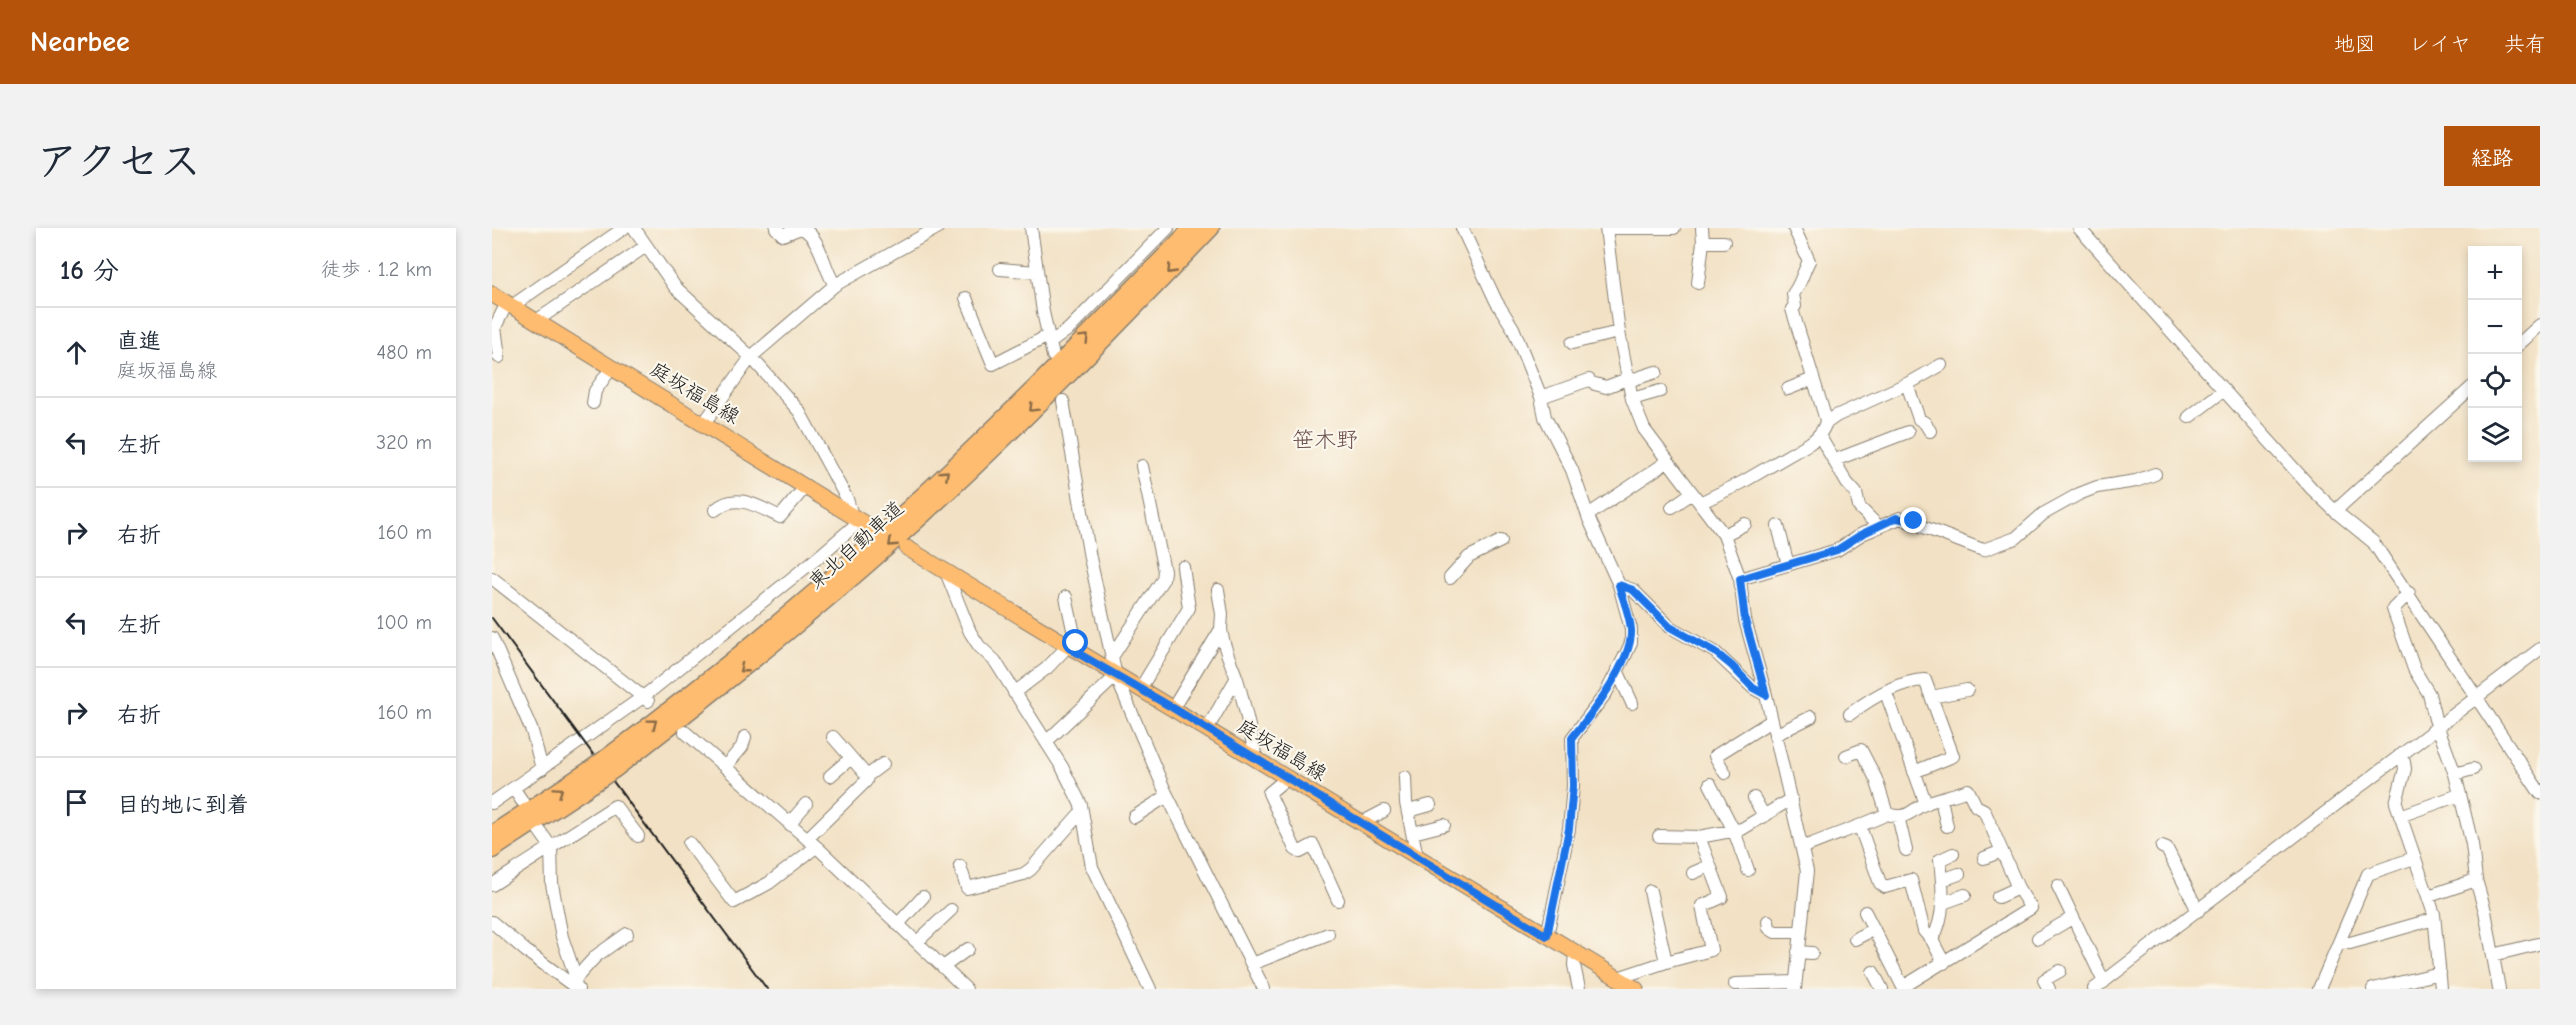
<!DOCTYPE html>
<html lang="ja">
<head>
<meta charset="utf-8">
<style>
  :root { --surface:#fff; --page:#f2f2f3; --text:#1f2937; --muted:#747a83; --line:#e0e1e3; --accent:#b45309 }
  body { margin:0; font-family:"Comic Neue","Klee One",sans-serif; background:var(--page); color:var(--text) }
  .controls { position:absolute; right:18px; top:18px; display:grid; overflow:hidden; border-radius:0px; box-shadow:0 3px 9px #0003 }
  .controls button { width:54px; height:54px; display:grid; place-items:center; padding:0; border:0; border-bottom:2px solid var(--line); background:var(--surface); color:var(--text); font:30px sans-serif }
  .stop { position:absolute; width:18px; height:18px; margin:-14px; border:4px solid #1a73e8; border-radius:50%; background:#fff }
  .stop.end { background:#1a73e8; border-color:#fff; box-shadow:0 2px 6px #0008 }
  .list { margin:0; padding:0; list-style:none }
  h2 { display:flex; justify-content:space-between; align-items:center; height:78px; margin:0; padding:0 24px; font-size:26px }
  h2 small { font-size:20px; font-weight:400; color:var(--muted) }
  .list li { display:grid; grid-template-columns:39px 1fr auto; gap:18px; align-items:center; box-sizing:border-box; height:90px; padding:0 24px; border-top:2px solid var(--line) }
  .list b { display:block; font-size:22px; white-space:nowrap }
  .list p { margin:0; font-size:20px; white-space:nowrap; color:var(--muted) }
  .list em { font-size:20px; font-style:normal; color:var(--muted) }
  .icon { flex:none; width:33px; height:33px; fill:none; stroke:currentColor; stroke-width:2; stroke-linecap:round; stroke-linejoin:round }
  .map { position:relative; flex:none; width:2048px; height:761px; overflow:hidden; border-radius:0px }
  header { display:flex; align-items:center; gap:36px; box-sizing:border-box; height:84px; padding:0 30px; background:var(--accent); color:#fff }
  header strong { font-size:28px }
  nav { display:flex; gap:33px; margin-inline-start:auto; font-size:21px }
  .intro { display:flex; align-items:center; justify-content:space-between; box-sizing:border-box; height:144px; padding:0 36px }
  h1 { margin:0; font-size:42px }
  .button { padding:15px 27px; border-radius:0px; background:var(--accent); color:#fff; font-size:21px; font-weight:700 }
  main { display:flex; gap:36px; padding:0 36px }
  aside { flex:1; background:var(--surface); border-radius:0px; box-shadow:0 3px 9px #0003 }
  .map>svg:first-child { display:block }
</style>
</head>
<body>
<header>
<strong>Nearbee</strong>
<nav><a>地図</a><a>レイヤ</a><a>共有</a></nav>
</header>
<div class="intro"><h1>アクセス</h1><a class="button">経路</a></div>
<main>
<aside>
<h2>16 分<small>徒歩 · 1.2 km</small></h2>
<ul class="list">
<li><svg class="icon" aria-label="ahead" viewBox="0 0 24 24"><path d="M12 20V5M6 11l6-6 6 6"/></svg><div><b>直進</b><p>庭坂福島線</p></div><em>480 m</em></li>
<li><svg class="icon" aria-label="left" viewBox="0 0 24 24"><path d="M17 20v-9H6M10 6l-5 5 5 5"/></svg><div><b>左折</b></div><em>320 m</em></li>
<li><svg class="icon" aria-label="right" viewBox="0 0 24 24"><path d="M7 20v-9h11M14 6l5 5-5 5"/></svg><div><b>右折</b></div><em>160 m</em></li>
<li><svg class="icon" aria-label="left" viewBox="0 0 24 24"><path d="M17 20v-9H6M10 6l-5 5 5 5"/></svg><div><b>左折</b></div><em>100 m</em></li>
<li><svg class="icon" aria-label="right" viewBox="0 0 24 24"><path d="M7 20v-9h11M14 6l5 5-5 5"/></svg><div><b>右折</b></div><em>160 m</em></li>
<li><svg class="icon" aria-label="arrive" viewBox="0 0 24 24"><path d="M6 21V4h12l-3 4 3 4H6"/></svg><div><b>目的地に到着</b></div></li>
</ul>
</aside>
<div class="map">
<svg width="2048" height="761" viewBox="0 0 2048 761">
  <rect width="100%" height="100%" fill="#fbf7ec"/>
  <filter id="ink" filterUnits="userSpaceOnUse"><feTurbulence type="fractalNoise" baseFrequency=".0167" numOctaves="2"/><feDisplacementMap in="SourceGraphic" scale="12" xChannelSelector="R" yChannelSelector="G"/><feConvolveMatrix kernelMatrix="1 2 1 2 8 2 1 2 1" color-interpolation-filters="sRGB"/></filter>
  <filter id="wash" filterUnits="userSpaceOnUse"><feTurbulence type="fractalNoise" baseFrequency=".008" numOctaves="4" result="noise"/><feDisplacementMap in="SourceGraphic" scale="24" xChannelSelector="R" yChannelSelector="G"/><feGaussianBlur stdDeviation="1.35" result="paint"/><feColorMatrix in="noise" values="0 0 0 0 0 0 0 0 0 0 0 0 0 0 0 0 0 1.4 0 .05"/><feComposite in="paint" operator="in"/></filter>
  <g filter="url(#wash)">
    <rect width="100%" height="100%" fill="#f2e1c4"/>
  </g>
  <g filter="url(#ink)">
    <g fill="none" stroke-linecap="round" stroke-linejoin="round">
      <g stroke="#877e70" stroke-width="14">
        <path id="minor" d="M142,0L183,59L259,129L307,183L355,271L360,288
          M284,0L291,7L309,0
          M310,0C330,11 331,40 343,57
          M539,0L551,84L561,128
          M970,0L1004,73L1021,100L1049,169L1053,189L1080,242L1097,291L1127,357L1139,401V415L1134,426L1114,465L1080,510L1081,558L1077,601L1055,708
          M1114,0L1127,104L1140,171L1152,201L1232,307L1248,351L1253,392L1274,467L1315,643L1303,761
          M1114,0H1182
          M1587,0L1820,261L1843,283L1881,314L2048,565
          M1211,14H1232
          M508,41L545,44
          M1206,55L1211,14L1210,0
          M474,70L501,136L556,108
          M20,78L132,0
          M44,93L154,18
          M558,115L578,100L676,0
          M1080,115L1127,104
          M2026,117L2048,97
          M7,129L3,99L15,75
          M1136,153L1164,144
          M1103,156L1114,159L1135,151
          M1415,156L1427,191L1433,195L1438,203
          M1296,161L1321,151
          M1049,169L1097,152
          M1140,171L1168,163
          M571,173L598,330L624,448L673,563L772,761
          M101,175L103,163L120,139
          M1697,189L1732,162
          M212,195L259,129L343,57L445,0
          M1334,195L1344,188L1421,153L1449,137
          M1327,207L1355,255L1364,265L1367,279L1387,299
          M1343,232L1416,204
          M1208,275L1249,255L1318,215C1326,209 1333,202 1334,192L1300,81L1303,78L1301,66C1309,56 1311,44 1317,33L1302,0
          M1180,279L1200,265
          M223,282C244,263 267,279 288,289L314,258
          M1843,283L1980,159
          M1096,287L1175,234
          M1286,298L1296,337
          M1232,307L1253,296
          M454,344L478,404L487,418L503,433L570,539L589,577L600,639L658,761
          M0,350L156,473
          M958,350L977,329L1009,313
          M1248,351L1345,322L1370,306L1408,290L1491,322L1524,310L1551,286L1587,266L1605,259L1644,253L1663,246
          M1127,357L1141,362L1178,399L1223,424L1261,460L1274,467
          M1917,365L1901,381L1922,441L1937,466L1943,491L1963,546L1980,616L1984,652L1993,683L2007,761
          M574,369L584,415L582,423
          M729,401C731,420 739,434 745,451C753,477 758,504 764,530
          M0,410L40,503L50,541
          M620,429L671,351L672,343L650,238
          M1125,442L1140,475
          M648,461L697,380L691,339
          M522,465L555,440L575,419
          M1394,465L1434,576
          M1439,469L1475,462
          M681,480L729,401L730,386L726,362
          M1358,486C1379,470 1406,453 1433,452L1461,528L1422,544
          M715,501L744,451
          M193,504L328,622L474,761
          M1283,507L1319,489
          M341,509L375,548
          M554,514L624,448
          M1354,528L1369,522L1384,551L1395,586
          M1907,528L1912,534L1913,541L1904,575L1942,686L1949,761
          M233,539L250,519L253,509
          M1233,545L1223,528L1279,493
          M1963,546L1981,541
          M338,548L359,530
          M913,549L914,575L925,629
          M795,550L777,565L803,621L808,624L821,617L846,672
          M1218,556L1242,603L1256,642
          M22,561L30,573
          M1262,570L1272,588
          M1449,571L1455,598
          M0,575L151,469L324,331L368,293
          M917,583L938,577
          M1406,588L1414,622
          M1908,588L1967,567
          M642,589L675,568
          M297,596L314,576
          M871,596L873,593L892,583
          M1368,599L1388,655L1393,659L1419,652L1432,703L1440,712
          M47,602L59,619L60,656L70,709L84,750L83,758
          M921,605L952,597
          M1167,608L1207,609L1250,601L1299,571
          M315,611L374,553L375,548L391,536
          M197,615L242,674L277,655L324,619
          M1670,619L1675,621L1706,683
          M1310,620C1339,608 1367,599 1395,586C1417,593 1419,581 1435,575C1448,570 1462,567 1476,562L1484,578L1492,582L1526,660L1539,680L1411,759L1373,684
          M1492,630L1510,623
          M468,638L475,660L532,646L539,641L590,583
          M1201,645L1217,638
          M1450,652L1467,646
          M0,657L123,578L146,608
          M1566,658L1612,754
          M1158,663L1174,734
          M1937,668L1984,652
          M1506,669L1526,660
          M1451,675L1473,667
          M1276,693L1277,700L1283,704H1309
          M0,694L34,723L86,761
          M406,696L431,669
          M1546,710L1580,690
          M1363,711L1382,701
          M425,714L459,682
          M1848,714L1858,715L1942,691
          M1083,724L1082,737L1087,761
          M1306,724L1320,725
          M2001,727L2046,716
          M1452,735L1440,712C1454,689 1451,659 1448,632L1461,626
          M760,736L836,706
          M451,739L476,721
          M1381,744L1390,761
          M84,750L104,728L135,706
          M1126,750L1174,734L1219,722L1210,678L1230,669L1207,609
          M1243,756L1303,754
          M1557,761L1552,752L1568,743
          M1602,761L2048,421
          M1827,761L1876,646L1922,630
          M1881,761L1948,745"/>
      </g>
      <g stroke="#877e70" stroke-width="17">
        <path id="major" d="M0,66L383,302
          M415,320L1144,761"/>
      </g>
      <g stroke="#877e70" stroke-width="19">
        <path id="highway" d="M114,530C207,461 296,389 382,312C493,213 597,106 700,0
          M123,541C215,470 306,398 393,321C507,220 614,110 719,0
          M0,606L99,541
          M0,622L107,552"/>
      </g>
      <use href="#minor" stroke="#fff" stroke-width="12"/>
      <use href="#major" stroke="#fdbc70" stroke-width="15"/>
      <use href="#highway" stroke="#fdbc70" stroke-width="16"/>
      <path stroke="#1c1c1c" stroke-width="2" d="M0,390L275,761"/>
      <g stroke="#877e70" stroke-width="19" stroke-linecap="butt">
        <path id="highway-bridge" d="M99,541L114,530
          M107,552L123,541"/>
      </g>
      <use href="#highway-bridge" stroke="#fdbc70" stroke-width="16"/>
    </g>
    <defs><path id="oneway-chevron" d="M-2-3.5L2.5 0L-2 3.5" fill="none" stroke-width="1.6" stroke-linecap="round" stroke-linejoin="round" transform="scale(1.5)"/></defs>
    <g stroke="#8c6c46">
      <use href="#oneway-chevron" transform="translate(679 42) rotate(134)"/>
      <use href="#oneway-chevron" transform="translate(593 110) rotate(-45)"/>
      <use href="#oneway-chevron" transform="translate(541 180) rotate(135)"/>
      <use href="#oneway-chevron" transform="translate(453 246) rotate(-43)"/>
      <use href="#oneway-chevron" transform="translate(400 315) rotate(137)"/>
      <use href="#oneway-chevron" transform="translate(251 441) rotate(142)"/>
      <use href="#oneway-chevron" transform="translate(161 495) rotate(-37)"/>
      <use href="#oneway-chevron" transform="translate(67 563) rotate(-34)"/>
    </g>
  </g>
  <g fill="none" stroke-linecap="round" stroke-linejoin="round" filter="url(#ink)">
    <path stroke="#1a73e8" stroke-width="8" d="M584,415L582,423L681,480L1055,708L1077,601L1081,558L1080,510C1099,487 1141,432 1139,402C1138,387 1131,372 1127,357L1141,362L1178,399L1223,424L1240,438L1261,460L1274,467L1253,392L1248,351L1345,322L1370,306L1404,290L1422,293"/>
  </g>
  <g text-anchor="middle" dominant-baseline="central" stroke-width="4.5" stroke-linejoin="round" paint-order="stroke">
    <g font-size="20" fill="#1c1c1c" stroke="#fbf7ec">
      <text transform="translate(203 165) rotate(31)">庭坂福島線</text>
      <text transform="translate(364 317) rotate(-42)">東北自動車道</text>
      <text transform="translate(790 522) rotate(31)">庭坂福島線</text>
    </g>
    <g font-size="22" fill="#6a4d4a" stroke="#fbf7ec">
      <text x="833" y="212">笹木野</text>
    </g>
  </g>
</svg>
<div class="controls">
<button>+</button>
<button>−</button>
<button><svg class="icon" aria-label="locate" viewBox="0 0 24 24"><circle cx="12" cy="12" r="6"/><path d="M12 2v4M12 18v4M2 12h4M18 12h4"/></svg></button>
<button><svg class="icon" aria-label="layers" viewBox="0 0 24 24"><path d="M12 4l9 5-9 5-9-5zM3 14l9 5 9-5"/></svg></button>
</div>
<div class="stop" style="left:584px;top:415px"></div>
<div class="stop end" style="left:1422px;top:293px"></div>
</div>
</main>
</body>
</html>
